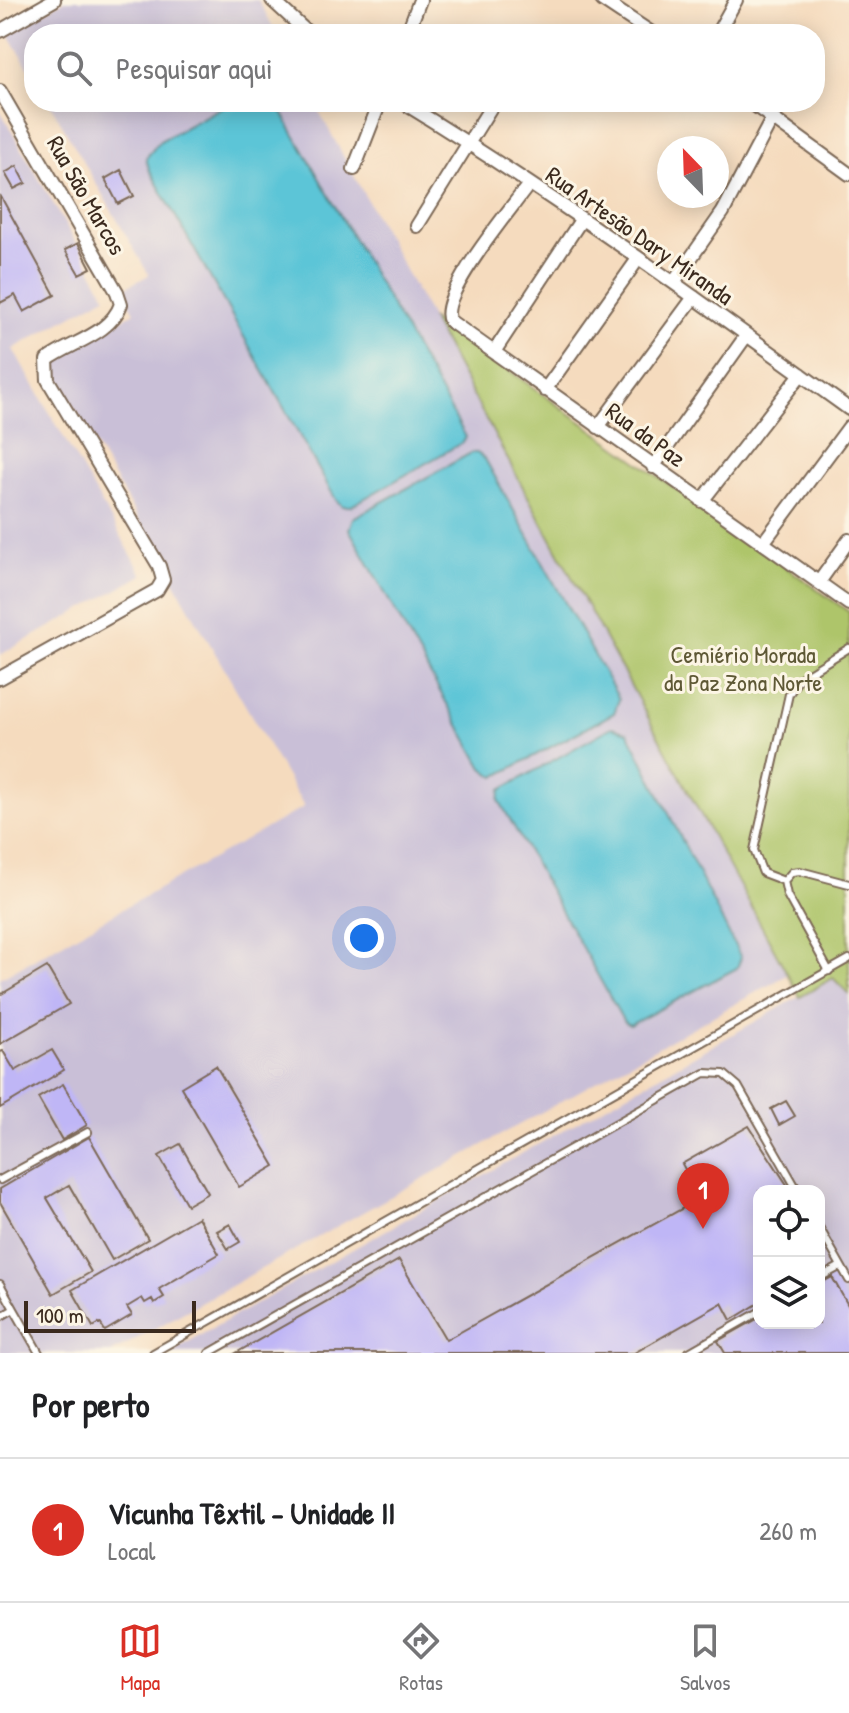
<!DOCTYPE html>
<html lang="pt">
<head>
<meta charset="utf-8">
<style>
  :root { --surface:#fff; --page:#f2f2f2; --text:#202124; --muted:#757577; --line:#e0e0e0; --accent:#d93025 }
  body { margin:0; font-family:"Patrick Hand",sans-serif; background:var(--page); color:var(--text) }
  .controls { position:absolute; right:24px; bottom:24px; display:grid; overflow:hidden; border-radius:16px; box-shadow:0 4px 20px #0003 }
  .controls button { width:72px; height:72px; display:grid; place-items:center; padding:0; border:0; border-bottom:2px solid var(--line); background:var(--surface); color:var(--text); font:40px sans-serif }
  .compass { position:absolute; left:657px; top:136px; width:72px; height:72px; border-radius:50%; background:var(--surface); box-shadow:0 4px 20px #0003; rotate:337deg }
  .scale { position:absolute; left:24px; bottom:20px; width:172px; box-sizing:border-box; padding-left:8px; border:4px solid #3b2a1e; border-top:0; font-size:22px; line-height:28px; white-space:nowrap; color:#3b2a1e; -webkit-text-stroke:6px #fcf5e5; paint-order:stroke }
  .you { position:absolute; left:364px; top:938px; width:28px; height:28px; margin:-20px; border:6px solid #fff; border-radius:50%; background:#1a73e8; box-shadow:0 0 0 12px #1a73e833 }
  .badge { display:grid; place-items:center; width:52px; height:52px; border-radius:50%; background:var(--accent); color:#fff; font-size:26px; font-weight:700 }
  .pin { position:absolute; translate:-50% -66px; filter:drop-shadow(0 2px 4px #0008) }
  .pin::after { content:''; position:absolute; top:42px; width:28px; height:24px; background:inherit; clip-path:polygon(0 0,100% 0,50% 100%) }
  .list { margin:0; padding:0; list-style:none }
  h2 { display:flex; justify-content:space-between; align-items:center; height:104px; margin:0; padding:0 32px; font-size:34px }
  h2 small { font-size:26px; font-weight:400; color:var(--muted) }
  .list li { display:grid; grid-template-columns:52px 1fr auto; gap:24px; align-items:center; box-sizing:border-box; height:144px; padding:0 32px; border-top:2px solid var(--line) }
  .list b { display:block; font-size:30px; white-space:nowrap }
  .list p { margin:0; font-size:26px; white-space:nowrap; color:var(--muted) }
  .list em { font-size:26px; font-style:normal; color:var(--muted) }
  .icon { flex:none; width:44px; height:44px; fill:none; stroke:currentColor; stroke-width:2; stroke-linecap:round; stroke-linejoin:round }
  .map { position:relative; flex:none; width:849px; height:1353px; overflow:hidden }
  .search { position:absolute; background:var(--surface); box-shadow:0 4px 20px #0003; left:24px; right:24px; top:24px; height:88px; display:flex; align-items:center; gap:20px; box-sizing:border-box; padding:0 28px; border-radius:32px; color:var(--muted); font-size:30px }
  .sheet { height:248px; background:var(--surface) }
  nav { display:flex; justify-content:space-around; align-items:center; box-sizing:border-box; height:112px; border-top:2px solid var(--line); background:var(--surface); font-size:22px; color:var(--muted) }
  nav a { display:grid; justify-items:center; gap:4px }
  nav .on { color:var(--accent) }
  .map>svg:first-child { display:block }
</style>
</head>
<body>
<div class="map">
<svg width="849" height="1353" viewBox="0 0 849 1353">
  <rect width="100%" height="100%" fill="#fcf5e5"/>
  <filter id="ink" filterUnits="userSpaceOnUse"><feTurbulence type="fractalNoise" baseFrequency=".0125" numOctaves="2"/><feDisplacementMap in="SourceGraphic" scale="16" xChannelSelector="R" yChannelSelector="G"/><feConvolveMatrix kernelMatrix="1 2 1 2 8 2 1 2 1" color-interpolation-filters="sRGB"/></filter>
  <filter id="wash" filterUnits="userSpaceOnUse"><feTurbulence type="fractalNoise" baseFrequency=".006" numOctaves="4" result="noise"/><feDisplacementMap in="SourceGraphic" scale="32" xChannelSelector="R" yChannelSelector="G"/><feGaussianBlur stdDeviation="1.8" result="paint"/><feColorMatrix in="noise" values="0 0 0 0 0 0 0 0 0 0 0 0 0 0 0 0 0 1.4 0 .05"/><feComposite in="paint" operator="in"/></filter>
  <g filter="url(#wash)">
    <rect width="100%" height="100%" fill="#f5dbbe"/>
    <path fill="#c9bfd7" fill-rule="evenodd" d="M65,0H258L277,34H34V77L8,33Z
      M49,102H314L787,975L111,1353H0V978L304,807L48,363L135,312L121,290L149,275Z
      M0,110L106,296L13,349L143,575L0,655Z
      M834,977L849,994V1353H169ZM759,1191H819V1323H759Z"/>
    <path fill="#aec56a" stroke="#747844" stroke-width="2" d="M432,320L445,325L849,612V994L833,978L800,997Z"/>
    <path fill="#5bc5d7" stroke="#4b787a" stroke-width="2" d="M231,102H276L466,437L463,442L351,506H342L336,500L149,169L146,158L160,141Z
      M471,453H477L485,459L619,699L614,713L495,777L483,768L349,529L353,518Z
      M612,727L628,732L741,958L737,968L630,1025L624,1022L499,800L501,790Z"/>
    <g id="blocks">
      <path fill="#bfb6f6" d="M17,166L26,183L14,189L5,173Z
        M121,170L134,196L118,204L105,179Z
        M0,195L55,295L24,312L15,295L0,303Z
        M78,243L91,268L79,274L65,250Z
        M47,967L69,1004L0,1044V995Z
        M52,1050L64,1070L0,1108V1052L3,1051L15,1071Z
        M216,1066L275,1166L239,1187L181,1087Z
        M63,1084L87,1125L62,1140L38,1098Z
        M786,1101L795,1116L779,1125L771,1109Z
        M749,1126L791,1191H759V1303L731,1320L722,1303L634,1353H236L399,1260L446,1340L701,1198L682,1164Z
        M89,1137L148,1239L112,1260L69,1185L47,1198L91,1272L53,1294L0,1202V1189Z
        M180,1144L208,1193L187,1205L159,1156Z
        M198,1217L219,1254L159,1289L164,1297L154,1303L152,1299L145,1303L142,1298L127,1307L132,1315L105,1331L100,1323L93,1327L72,1290Z
        M230,1224L240,1242L228,1249L217,1231Z
        M832,1277L849,1307V1353H725L718,1341L759,1318V1323H819V1284Z"/>
    </g>
  </g>
  <g filter="url(#ink)">
    <use href="#blocks" fill-opacity="0" stroke="#7c6856" stroke-width="2"/>
    <g fill="none" stroke-linecap="round" stroke-linejoin="round">
      <g stroke="#7c6856" stroke-width="10">
        <path id="service" d="M784,881L763,873L754,850L789,694L799,679L849,648
          M829,971L787,895L784,881L792,872L800,871L849,884
          M0,1180L88,1132
          M819,1227L849,1280
          M819,1278L841,1266
          M0,1284L14,1309L0,1317
          M14,1309L39,1353
          M153,1353L849,959
          M209,1353L705,1073L724,1074L738,1086L798,1191
          M687,1353L759,1312"/>
      </g>
      <g stroke="#7c6856" stroke-width="16">
        <path id="minor" d="M272,0L309,34
          M602,0L653,34
          M0,31L54,0
          M407,34L420,0
          M717,34L736,0
          M0,91L117,292L121,304C110,335 71,342 47,360L48,380L159,566L163,580L157,590L0,678
          M402,102C556,196 703,303 849,409
          M750,102L849,174
          M354,169L380,102
          M529,184C512,208 436,297 450,321L849,604
          M417,226L494,102
          M674,282L723,212L772,119
          M494,352L581,220
          M545,390L638,259
          M598,427L694,297
          M653,467L746,336
          M702,501L801,374
          M763,543L849,427
          M819,582L849,540"/>
      </g>
      <use href="#service" stroke="#fff" stroke-width="6"/>
      <use href="#minor" stroke="#fff" stroke-width="12"/>
    </g>
  </g>
  <g text-anchor="middle" dominant-baseline="central" stroke-width="6" stroke-linejoin="round" paint-order="stroke">
    <g font-size="24" fill="#3b2a1e" stroke="#fcf5e5">
      <text transform="translate(87 195) rotate(60)">Rua São Marcos</text>
      <text transform="translate(640 235) rotate(35)">Rua Artesão Dary Miranda</text>
      <text transform="translate(646 434) rotate(36)">Rua da Paz</text>
    </g>
    <g font-size="24" fill="#5e5835" stroke="#fcf5e5">
      <text x="743" y="654">Cemiério Morada<tspan x="743" dy="28">da Paz Zona Norte</tspan></text>
    </g>
  </g>
</svg>
<div class="controls">
<button><svg class="icon" aria-label="locate" viewBox="0 0 24 24"><circle cx="12" cy="12" r="6"/><path d="M12 2v4M12 18v4M2 12h4M18 12h4"/></svg></button>
<button><svg class="icon" aria-label="layers" viewBox="0 0 24 24"><path d="M12 4l9 5-9 5-9-5zM3 14l9 5 9-5"/></svg></button>
</div>
<svg class="compass" viewBox="-18 -18 36 36"><path d="M0-13l5 13h-10z" fill="#e53935"/><path d="M0 13l5-13h-10z" fill="#757577"/></svg>
<div class="scale">100 m</div>
<div class="you"></div>
<div class="pin badge" style="left:703px;top:1229px">1</div>
<div class="search"><svg class="icon" aria-label="search" viewBox="0 0 24 24"><circle cx="10" cy="10" r="6"/><path d="M15 15l6 6"/></svg>Pesquisar aqui</div>
</div>
<section class="sheet">
<h2>Por perto<small></small></h2>
<ul class="list">
<li><span class="badge">1</span><div><b>Vicunha Têxtil - Unidade II</b><p>Local</p></div><em>260 m</em></li>
</ul>
</section>
<nav>
<a class="on"><svg class="icon" aria-label="map" viewBox="0 0 24 24"><path d="M3 6l6-2 6 2 6-2v14l-6 2-6-2-6 2zM9 4v14M15 6v14"/></svg>Mapa</a>
<a><svg class="icon" aria-label="directions" viewBox="0 0 24 24"><path d="M12 3l9 9-9 9-9-9zM9 14v-3h6M13 9l2 2-2 2"/></svg>Rotas</a>
<a><svg class="icon" aria-label="saved" viewBox="0 0 24 24"><path d="M7 4h10v16l-5-4-5 4z"/></svg>Salvos</a>
</nav>
</body>
</html>
